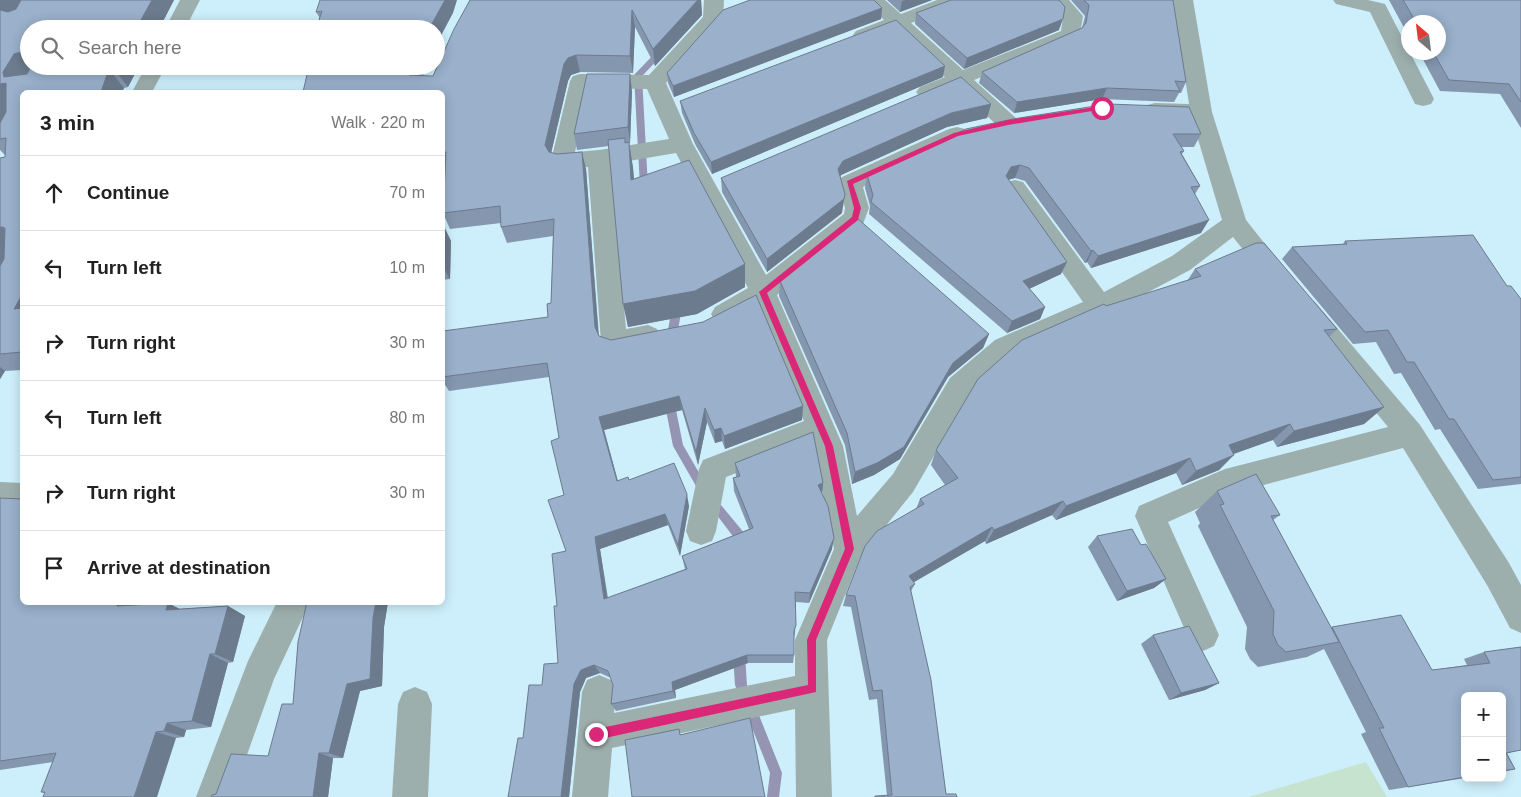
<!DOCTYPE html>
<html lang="en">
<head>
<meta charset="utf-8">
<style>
  :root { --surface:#fff; --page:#f2f2f2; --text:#222; --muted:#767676; --line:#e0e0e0 }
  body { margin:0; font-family:Arial,sans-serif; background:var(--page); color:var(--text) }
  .controls { position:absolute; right:15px; bottom:15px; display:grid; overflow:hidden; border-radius:8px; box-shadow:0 2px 12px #0003 }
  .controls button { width:45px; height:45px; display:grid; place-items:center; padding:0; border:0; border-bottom:1px solid var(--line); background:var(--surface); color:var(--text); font:25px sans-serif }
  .compass { position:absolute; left:1401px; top:15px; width:45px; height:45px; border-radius:50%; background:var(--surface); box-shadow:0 2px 12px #0003; rotate:332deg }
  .stop { position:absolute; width:15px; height:15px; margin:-11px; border:4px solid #db2777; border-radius:50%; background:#fff }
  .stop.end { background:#db2777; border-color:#fff; box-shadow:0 1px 5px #0008 }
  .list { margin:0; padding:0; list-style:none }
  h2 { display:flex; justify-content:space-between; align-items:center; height:65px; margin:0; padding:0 20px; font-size:21px }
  h2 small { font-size:16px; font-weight:400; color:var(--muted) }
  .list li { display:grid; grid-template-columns:32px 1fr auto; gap:15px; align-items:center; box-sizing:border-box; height:75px; padding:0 20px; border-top:1px solid var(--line) }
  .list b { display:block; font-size:19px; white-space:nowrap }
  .list em { font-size:16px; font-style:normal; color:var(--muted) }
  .icon { flex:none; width:28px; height:28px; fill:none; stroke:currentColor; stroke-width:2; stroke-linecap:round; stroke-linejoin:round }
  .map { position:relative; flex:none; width:1521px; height:797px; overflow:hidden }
  .search { position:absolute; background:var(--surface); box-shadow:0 2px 12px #0003; left:20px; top:20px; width:425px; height:55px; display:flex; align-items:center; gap:12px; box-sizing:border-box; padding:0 18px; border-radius:28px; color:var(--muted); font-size:19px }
  .panel { position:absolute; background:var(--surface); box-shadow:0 2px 12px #0003; left:20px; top:90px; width:425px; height:515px; border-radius:8px }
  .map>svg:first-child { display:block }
</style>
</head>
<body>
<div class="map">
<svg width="1521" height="797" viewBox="0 0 1521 797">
  <rect width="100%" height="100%" fill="#cceffb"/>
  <path fill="#c5e3cf" d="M1366,762L1387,797H1249Z"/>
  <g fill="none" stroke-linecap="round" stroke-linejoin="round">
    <path fill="#9594b3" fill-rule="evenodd" d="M658,50H661L665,52L642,76L648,187L644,190L640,187L634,75Z
      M674,302L677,303L681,313L676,341L671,345L666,341L671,313L669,306Z
      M669,396L673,397L674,400L683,445L709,490L708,493L704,495L700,493L673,446L664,400L665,397Z
      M712,497L716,499L745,534L751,543L749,547L745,548L741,547L707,502L708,499Z
      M739,649L743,651L745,655L747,685L782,773L779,797H767L770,773L735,685L733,655L735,651Z"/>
    <path fill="#9dafad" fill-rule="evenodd" d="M180,0H200L185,29H165Z
      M704,0H724L723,18L720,22L666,83L693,144L766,275L844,214L845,208L838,183L842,177L949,129L957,127L965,129L968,134L965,139L863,187L869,208L863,224L777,295L843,446L857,516L893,474L950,378L995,340L1083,302L1007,194L1003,188L1007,182L1015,180L1023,182L1104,292L1172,256L1222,220L1192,119L1147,115L1144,110L1147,105L1155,103L1189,104L1173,0H1193L1212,112L1246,220L1289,274L1286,281L1277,284L1268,281L1233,237L1190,270L1109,313L1013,356L970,394L913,492L860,558L827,640L832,797H796L795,709L612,748L608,797H572L582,692L587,680L599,675L611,680L616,692L614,713L795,676V640L834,549L813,443L726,477L716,531L712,541L701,545L690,541L686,531L699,469L703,460L804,421L757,308L724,324L715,321L711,314L715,307L748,288L676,153L611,164L626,329L648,325L657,329L661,336L657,343L614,353L605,350L601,342L588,167L562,169L554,167L551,161L570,81L573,76L580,74L649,75L703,17ZM589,88L647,89L669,139L599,150L575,152Z
      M864,0H885L901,14L937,0H965L962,4L911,23L963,70L1061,31L1063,17L1048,0H1069L1083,16L1080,34L1077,38L974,80L1016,118L1019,123L1016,128L1008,130L1000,128L957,88L927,99L920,97L916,92L920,87L945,77L895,30L863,41L856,39L853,35L856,31L884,20Z
      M1333,0H1368L1385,4L1434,99L1431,104L1423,106L1415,104L1370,12L1336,4Z
      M146,66H166L152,92H132Z
      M1306,299L1315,302L1420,425L1509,563L1521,585V633L1510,628L1487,585L1403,448L1230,494L1168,522L1219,635L1214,646L1203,651L1192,646L1135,516L1139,506L1225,469L1388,427L1297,316L1293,309L1297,302Z
      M0,482L22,483V509L0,508Z
      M277,602H310L274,679L232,797H196L248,661Z
      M415,687L427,692L432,704L428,797H392L398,704L403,692Z"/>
  </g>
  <path fill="#8497af" d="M0,0H174L159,29H29V66H139L128,87L124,88L122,92H22V370L5,371L0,379V158L5,157V155L0,150Z
    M470,0H701L702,15L655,66L635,27L633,73L580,72L571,75L568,81L551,153L586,169L599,336L803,406L802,420L725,449L722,441L715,443L707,422L698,465L682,410L604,430L618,481L629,480L689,506L680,556L668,525L600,549L608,598L685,569L682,556L749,529L734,491L733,478L736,477L735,463L823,483L822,493L832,549L809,603L796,602L795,634L794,637V655L793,663H748L675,690L676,698L616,711L611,704L613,685L611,678L600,673L586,678L580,692L569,797H508L523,738L542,685L558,663L557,606L566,551L564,495L559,438L549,377L449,391L442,380V337L548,317L551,303L553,236L507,243L501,227V223L450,229L443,213L445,169H442V92L423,76H433Z
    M887,0H932L900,12Z
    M1071,0H1173L1186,82L1181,93H1179L1174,102L1102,99L1014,113L979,83L982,72L1082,28L1085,16Z
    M1389,0H1521V128L1500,94L1440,91L1419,52H1438V22H1408V35Z
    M882,8L881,19L674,97L668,83L667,73Z
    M316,12L453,13L320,18Z
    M916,13L1059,30L964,69L915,24Z
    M943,77L712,174L695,144L682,113L680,101Z
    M632,91L630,143H629L633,168L634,179L745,264V287L697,314L628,327L609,146L577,150L574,134Z
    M991,104L987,118L947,127L841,175L840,177L842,213L767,272L722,192L721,178Z
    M966,129L1201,134L1194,147H1181L1184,151L1182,154L1200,186L1195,194L1201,233L1091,268L1087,262L1085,263L1025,181L1015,178L1008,180L1061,274L1029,289L1045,307L1040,319L1007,333L869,214L870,206L865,188L867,175Z
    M442,226L451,241L450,279L442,280Z
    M1345,241L1507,286L1521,299V484L1478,489L1440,429L1435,430L1401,373L1394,374L1376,342L1353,344L1282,259L1292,247L1343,244Z
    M1195,269L1337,329L1329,337L1384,407L1364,424L1277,447L1273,440L1233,454L1219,470L1182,485L1176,473L1056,520L1052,515L986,544L985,541L913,582L915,584L911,591L946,794L957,797H874L875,796H887L877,699L869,700L851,607L843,606L846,595L916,509L920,499L945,485L931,465L936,450L1106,306L1187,281Z
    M780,281L989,334L983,348L948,377L900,459L874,475L852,484L845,445L779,296Z
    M1217,491L1280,515L1273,520L1331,627H1332L1432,670L1467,665L1464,659L1484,652L1521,647V750L1507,753L1515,769L1502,772V696H1465V778L1389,790L1361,734L1366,732L1324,649L1307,657L1258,667L1250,659L1245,649L1247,627L1198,526L1200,523L1195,512Z
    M0,498L141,605L168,603L180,609L228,606L245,616L233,662L228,663L211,727L186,730L184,737L176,738L45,793L41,792L53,762L0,770Z
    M1097,536L1141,545L1166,579L1154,588L1117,601L1088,547Z
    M307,602H388L384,627L382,686L360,691L343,758H333L328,797H211L268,756L293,704Z
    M1153,635L1219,683L1205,690L1169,700L1141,644Z"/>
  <path fill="#6c7b8e" d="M0,0H23L14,28L0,11Z
    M152,0H174L159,29H136Z
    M445,0H457L453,13L436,45V29H429Z
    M698,0H701L702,15L655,66L653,49Z
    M905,0H932L900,12L902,1Z
    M882,8L881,19L674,97L673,86Z
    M632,10L635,27L633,73L630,56Z
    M1063,19L1059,30L964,69L967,58Z
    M24,51L29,58V66H36L19,91L4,77L3,72L14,54Z
    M576,55L580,72L571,75L568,81L549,162L545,145L564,64L568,58Z
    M115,66H139L128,87L114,69Z
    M413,66H427L416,92L409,75Z
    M945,66L943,77L712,174L711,162Z
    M109,69L124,88L122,92H101Z
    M630,74L632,91L630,143L628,127Z
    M6,83L22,101L0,127V84Z
    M1107,88L1102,99L1014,113L1017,102Z
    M991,104L987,118L947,127L841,175L836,184L838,169L843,161L951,113Z
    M629,142L633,168L636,204L631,180Z
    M582,152L586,169L599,342L595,327Z
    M1020,165L1015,178L1007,180L1006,176L1011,167Z
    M845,194L842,213L767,272V259Z
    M1209,220L1201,233L1091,268L1098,256Z
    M444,226L451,241L450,279L442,265Z
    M0,227H2L22,244L0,267Z
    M1093,250L1087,262L1085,263L1091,251Z
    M1067,262L1061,274L1018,294L1023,281Z
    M745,264V287L697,314L628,327L623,304Z
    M22,295V315L14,309Z
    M1045,307L1040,319L1007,333L1012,321Z
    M989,334L983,348L948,377L900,459L874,475L852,484L855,472L953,363Z
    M0,367L5,371L0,379Z
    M679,396L682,410L604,430L621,493L599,417Z
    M803,406L802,420L725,449L724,436Z
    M1384,407L1364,424L1277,447L1294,431Z
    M705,408L707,422L698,465L696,452Z
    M1290,424L1273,440L1214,461L1229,445Z
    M721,428L722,441L715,443L714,430Z
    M1234,455L1219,470L1182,485L1196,471Z
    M1190,458L1176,473L1056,520L1066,506Z
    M823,483L822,496L818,485Z
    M687,494L689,506L680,556L678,545Z
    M1063,501L1052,515L986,544L994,530Z
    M665,514L668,525L600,549L609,609L604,599L595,537Z
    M992,527L985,541L904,588L909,576Z
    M834,538L832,549L809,603L810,593Z
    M1166,579L1154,588L1117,601L1127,591Z
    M118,602H142L137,616L117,606Z
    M376,602H388L384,627L382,686L360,691L343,758L329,753L347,684L373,618Z
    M168,603L187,613L166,610Z
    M228,606L245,616L233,662L215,654Z
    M210,654L228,663L211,727L192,721Z
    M747,655L748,663L675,690L676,698L673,691L672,682Z
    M594,665L600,673L586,678L580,692L569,797H561L574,684L581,670Z
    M1219,683L1205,690L1169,700L1181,693Z
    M167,723L186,730L184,737L164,731Z
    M156,732L176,738L157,797H134Z
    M319,753L333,758L328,797H313Z"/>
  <path fill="#9ab0cb" stroke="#6c7b8e" d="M21,0H152L136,29H29V53L24,51L14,54L3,72L4,77L27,74L31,66H115L114,69H109L101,92H22V295L14,309L22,308V352L0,354V266L4,259L5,228L2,227H0V158L5,157L6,138L0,139V123L6,112V83L0,84V10L8,12L16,9Z
    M320,0H445L429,29H316L322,11L316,12Z
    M470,0H698L653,49L632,10L630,56L576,55L568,58L564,64L545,145L549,152L557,154L582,152L595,327L599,336L611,340L703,322L756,295L803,406L724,436L721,428L714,430L705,408L696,452L679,396L599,417L617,481L628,477L629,480L674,463L687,494L678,545L665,514L595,537L604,599L687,569L682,556L753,528L733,478L740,476L735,463L813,432L823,483L818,485L828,506L834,538L810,593L795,592L796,625L794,631V655H747L672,682L673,691L611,704L613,685L608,671L594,665L581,670L574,684L561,797H508L518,738H523L529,685H542L544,664L558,663L554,606H557L552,554L566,551L548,500L564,495L551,441L559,438L547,363L442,377L443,331L548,317L547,304L551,303L554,219L501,227L500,206L443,213L446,152H442V92H303L309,66H413L409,75L433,76L454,29Z
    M750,0H874L882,8L673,86L667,73L723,10Z
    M951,0H1059L1065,7L1063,19L967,58L916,13Z
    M1084,0H1173L1186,82L1175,81L1180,91L1107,88L1017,102L982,72L1082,28L1086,23L1089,5Z
    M1403,0H1521V102L1509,84L1449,80L1433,52H1438V22H1416Z
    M896,20L945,66L711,162L694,133L680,101Z
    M587,74H630L628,127L574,134Z
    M961,77L991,104L951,113L843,161L838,169L845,194L844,199L767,259L721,178Z
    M1108,104L1189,107L1201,134H1173L1184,151L1180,152L1200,186L1191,187L1209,220L1098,256L1093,250L1091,251L1029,168L1020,165L1011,167L1006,176L1067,262L1023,281L1045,307L1012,321L871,202L873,195L867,175L966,129L1013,119Z
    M625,138V143L629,142L631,180L689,160L745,264L695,291L623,304L608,140Z
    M857,218L989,334L953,363L904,447L877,463L855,472L847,433L780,281Z
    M442,226H444L442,261Z
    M1473,235L1507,286H1511L1521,299V477L1493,480L1454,419H1449L1414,362H1407L1388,330L1365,332L1292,247L1347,244L1345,241Z
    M1256,243H1264L1337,329L1324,330L1384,407L1294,431L1290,424L1229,445L1234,455L1196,471L1190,458L1066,506L1063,501L994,530L992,527L909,576L915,584L910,587L931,680L946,794H956L957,797H875V796L892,795L882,690L873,691L855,596L846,595L865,546L877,531L924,504L920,499L958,478L936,450L978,379L1022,340L1104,304L1106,306L1201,276L1195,269Z
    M1256,474L1280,515L1271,516L1339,642L1286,652L1278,645L1273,634L1274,611L1220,505L1224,504L1217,491Z
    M0,498L22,499V602H118L117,606L168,603L166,610L228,606L215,654H210L192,721L167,723L164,731L156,732L134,797H43L45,792H41L56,753L0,761Z
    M1132,529L1141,545L1146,544L1166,579L1127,591L1097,536Z
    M307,602H376L373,618L370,679L347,684L329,753H319L313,797H211L212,795L216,794L231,754L268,756L282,704H293L298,642Z
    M1401,615L1432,670L1490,663L1484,652L1521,647V750L1506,753L1515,769L1502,771V696H1465V777L1408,787L1379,728H1384L1332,627Z
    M1189,626L1219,683L1181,693L1153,635Z
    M750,718L765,797H632L625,740L679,729L680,735Z"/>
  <path fill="#db2777" d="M1102,106H1104V109L1008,125L958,136L853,184L861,208L858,220L767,293L833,446L854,549L816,640V692L596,740L592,738L591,734L596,729L808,685L807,640L845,549L825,446L759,292L852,217L854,208L847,181L954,133L1008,120Z"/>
</svg>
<div class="controls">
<button>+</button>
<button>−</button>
</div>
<svg class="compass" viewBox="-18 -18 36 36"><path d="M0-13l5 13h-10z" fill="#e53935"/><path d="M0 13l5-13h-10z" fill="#767676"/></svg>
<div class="stop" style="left:1102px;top:108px"></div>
<div class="stop end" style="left:596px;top:734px"></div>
<div class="search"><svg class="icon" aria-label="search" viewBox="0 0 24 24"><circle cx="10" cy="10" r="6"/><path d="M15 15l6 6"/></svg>Search here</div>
<section class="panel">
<h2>3 min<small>Walk · 220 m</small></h2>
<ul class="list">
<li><svg class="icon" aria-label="ahead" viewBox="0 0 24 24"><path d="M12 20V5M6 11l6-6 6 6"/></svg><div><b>Continue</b></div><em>70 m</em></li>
<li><svg class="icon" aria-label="left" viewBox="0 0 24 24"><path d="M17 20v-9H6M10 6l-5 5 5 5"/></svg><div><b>Turn left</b></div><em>10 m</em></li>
<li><svg class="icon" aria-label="right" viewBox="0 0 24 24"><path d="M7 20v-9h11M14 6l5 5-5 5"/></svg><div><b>Turn right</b></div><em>30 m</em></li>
<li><svg class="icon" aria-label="left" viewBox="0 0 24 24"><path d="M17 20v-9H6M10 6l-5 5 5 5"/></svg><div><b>Turn left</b></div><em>80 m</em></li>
<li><svg class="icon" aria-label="right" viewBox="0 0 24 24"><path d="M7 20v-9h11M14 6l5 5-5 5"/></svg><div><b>Turn right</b></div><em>30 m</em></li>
<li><svg class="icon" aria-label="arrive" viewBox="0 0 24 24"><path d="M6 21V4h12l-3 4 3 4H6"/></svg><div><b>Arrive at destination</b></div></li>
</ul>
</section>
</div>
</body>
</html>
